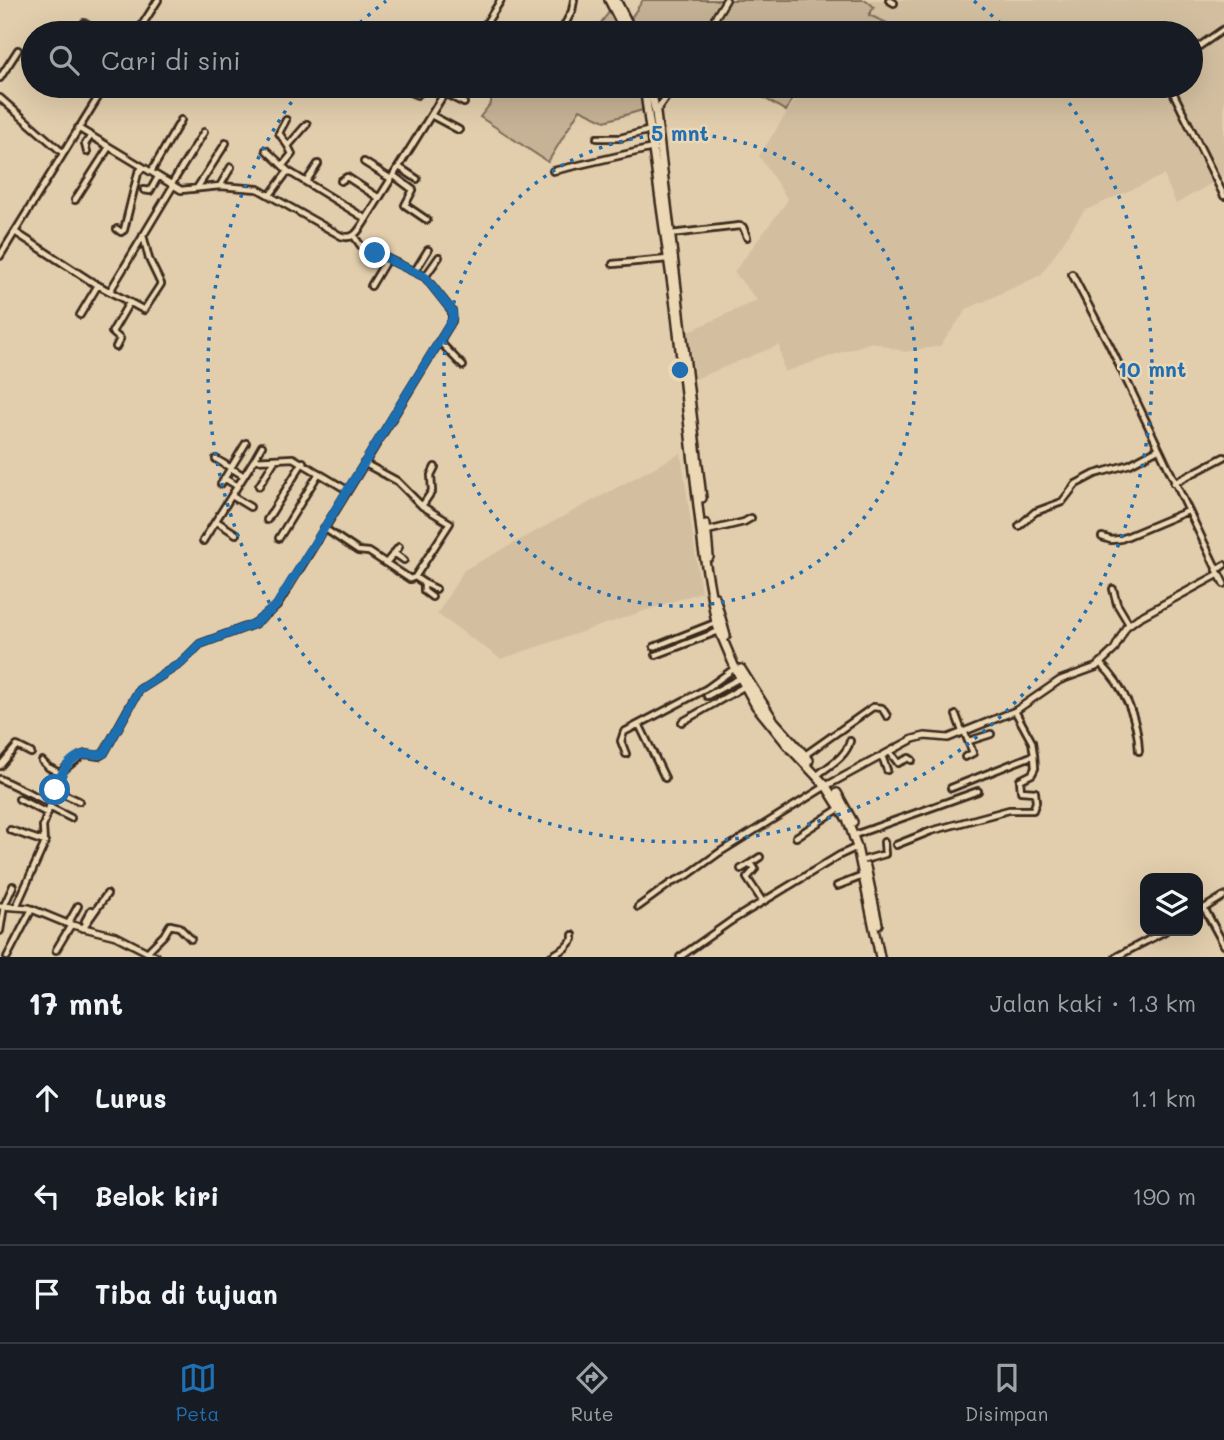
<!DOCTYPE html>
<html lang="id">
<head>
<meta charset="utf-8">
<style>
  :root { --surface:#171b24; --page:#242831; --text:#f1f3f6; --muted:#9ea1a6; --line:#363941; --accent:#1f6fb2 }
  body { margin:0; font-family:Mali,sans-serif; background:var(--page); color:var(--text) }
  .controls { position:absolute; right:21px; bottom:21px; display:grid; overflow:hidden; border-radius:14px; box-shadow:0 7px 28px #0002 }
  .controls button { width:63px; height:63px; display:grid; place-items:center; padding:0; border:0; border-bottom:2px solid var(--line); background:var(--surface); color:var(--text); font:35px sans-serif }
  .stop { position:absolute; width:21px; height:21px; margin:-16px; border:5px solid #1f6fb2; border-radius:50%; background:#fff }
  .stop.end { background:#1f6fb2; border-color:#fff; box-shadow:0 2px 7px #0008 }
  .list { margin:0; padding:0; list-style:none }
  h2 { display:flex; justify-content:space-between; align-items:center; height:91px; margin:0; padding:0 28px; font-size:30px }
  h2 small { font-size:23px; font-weight:400; color:var(--muted) }
  .list li { display:grid; grid-template-columns:46px 1fr auto; gap:21px; align-items:center; box-sizing:border-box; height:98px; padding:0 28px; border-top:2px solid var(--line) }
  .list b { display:block; font-size:26px; white-space:nowrap }
  .list em { font-size:23px; font-style:normal; color:var(--muted) }
  .icon { flex:none; width:38px; height:38px; fill:none; stroke:currentColor; stroke-width:2; stroke-linecap:round; stroke-linejoin:round }
  .map { position:relative; flex:none; width:1224px; height:957px; overflow:hidden }
  .search { position:absolute; background:var(--surface); box-shadow:0 7px 28px #0002; left:21px; right:21px; top:21px; height:77px; display:flex; align-items:center; gap:18px; box-sizing:border-box; padding:0 24px; border-radius:38px; color:var(--muted); font-size:26px }
  .sheet { height:385px; background:var(--surface) }
  nav { display:flex; justify-content:space-around; align-items:center; box-sizing:border-box; height:98px; border-top:2px solid var(--line); background:var(--surface); font-size:19px; color:var(--muted) }
  nav a { display:grid; justify-items:center; gap:4px }
  nav .on { color:var(--accent) }
  .map>svg:first-child { display:block }
</style>
</head>
<body>
<div class="map">
<svg width="1224" height="957" viewBox="0 0 1224 957">
  <rect width="100%" height="100%" fill="#e2cead"/>
  <filter id="ink" filterUnits="userSpaceOnUse"><feTurbulence type="fractalNoise" baseFrequency=".0143" numOctaves="2"/><feDisplacementMap in="SourceGraphic" scale="14" xChannelSelector="R" yChannelSelector="G"/><feConvolveMatrix kernelMatrix="1 2 1 2 8 2 1 2 1" color-interpolation-filters="sRGB"/></filter>
  <g filter="url(#ink)">
    <path fill="#d3bfa0" d="M859,0H1224V176L1176,204L1164,175L1084,211L1041,275L967,309L940,346L905,352L872,342L784,372L779,345L695,379L688,332L757,300L734,272L788,200L759,156L804,86H1191V33H837Z
      M681,453L701,592L501,659L437,614L464,570Z"/>
    <path fill="#c6b295" stroke="#806e5a" stroke-width="2" d="M643,0H866L874,7L869,15L887,23L881,33H636L631,18Z
      M610,11L624,33H593Z
      M492,86H641L646,109L605,121L580,109L548,162L480,117L491,103Z
      M744,86H799L786,111Z"/>
    <g fill="none" stroke-linecap="round" stroke-linejoin="round">
      <g stroke="#3b2a1e" stroke-width="10">
        <path id="minor" d="M889,0L894,3
          M84,23L101,33
          M438,29L447,33
          M137,33L158,0
          M480,33L501,0
          M569,33L564,26L572,11L574,0
          M1191,52L1224,29
          M0,78L18,50
          M414,86L423,90L431,86L443,95
          M478,86L481,87
          M1170,86L1224,196
          M398,87L417,95L423,90
          M444,93L464,103
          M0,98L63,153
          M431,115L459,130
          M286,120L279,133L288,146
          M78,128L181,190L220,186L258,189L341,236C353,240 357,233 363,224L449,86
          M597,138H620L651,130
          M266,150L288,171L366,219
          M87,152L85,144L91,136
          M364,162L391,179
          M283,165L292,154L288,146L307,124
          M399,167L417,179
          M553,171L653,148
          M151,172L181,120
          M393,175L413,190L405,205L427,220
          M341,181L347,177L379,198
          M306,182L318,164
          M171,185L204,132
          M220,186L231,167
          M197,188L226,143
          M144,190L150,191L158,177
          M270,195L288,171
          M75,200L109,147
          M117,229L121,232L124,230L138,173L143,167
          M15,232L92,282L144,310L161,284L149,259L143,235
          M671,234L739,226L743,227L747,237
          M0,256L105,86
          M613,264L668,259
          M415,271L428,250
          M1072,274L1110,346L1219,574
          M425,277L439,257
          M371,286L387,259
          M110,291L173,186
          M80,315L98,285
          M439,341L463,366
          M116,347L120,339L112,332L129,303
          M216,459L244,476
          M254,460L262,446
          M224,478L237,486
          M1174,483L1224,457
          M221,484L246,443
          M259,486L275,460
          M232,496L250,507
          M422,506L432,491L431,475L435,467
          M267,520L303,462
          M216,521L236,534
          M1019,526L1035,512L1062,502L1076,484L1095,474L1130,464L1158,449
          M324,528L358,551L369,552L410,579L415,577L450,523L422,506L397,481L364,463
          M707,531L744,522L751,518
          M1102,537L1111,540L1121,539L1188,511
          M279,538L319,473
          M203,541L254,460L293,458L347,490
          M394,553L404,560
          M386,563L399,547
          M1217,570L1224,565
          M415,577L424,583V591L432,597
          M424,583L436,589
          M1113,589L1117,604L1129,624
          M654,647L715,623
          M656,655L719,631
          M1101,664C1124,686 1138,719 1139,751
          M707,696L740,678
          M956,715L962,731
          M682,722L745,686
          M639,724L665,778
          M964,731L973,753L965,757
          M969,741L991,734
          M890,752L898,763L909,758L912,760
          M626,754L621,741L624,732L706,689L735,668
          M805,755L873,707L882,708L887,716
          M882,756L887,770
          M42,761L48,767L61,774
          M0,766L17,746L31,753
          M820,773C832,764 847,755 850,741
          M0,779L50,803
          M951,788L1034,755L1032,742L1015,711
          M55,790L79,801
          M19,799L47,813
          M49,807L71,818
          M10,830L45,842
          M857,834L978,791
          M796,837L840,808
          M896,845L931,831L1009,810H1033L1036,802L1035,792L1021,791L1020,780L1032,774L1035,768L1034,755
          M760,857L751,863L755,869L747,878L763,902
          M864,860L885,854L884,842
          M741,869L751,863
          M837,886L863,876
          M16,907L44,845L43,826L62,771L81,756L86,754L99,756L104,753L139,690L181,663L200,644L254,624L277,606L452,321V311L425,277L361,246L354,236
          M638,907L671,883L688,875L720,852L826,786
          M1204,908L1224,945
          M1198,912L1224,896
          M85,921L91,910L94,911
          M68,924L78,906
          M83,928L107,894
          M0,931L4,906L13,886
          M56,950L71,925
          M147,952L164,935L170,925L179,927L191,939
          M7,957L32,909
          M550,957L565,948L573,939V935
          M680,957L731,921L840,855L857,847
          M1116,957L1165,931"/>
      </g>
      <g stroke="#3b2a1e" stroke-width="10">
        <path id="tertiary" d="M706,33L726,0
          M656,112L674,86
          M826,786L913,739L925,736L948,738L1015,711L1060,680L1096,667L1114,650L1126,627L1138,618L1219,574L1224,584
          M0,906L29,908L68,924L116,936L157,957"/>
      </g>
      <g stroke="#3b2a1e" stroke-width="12">
        <path id="trunk" d="M609,0L626,33
          M616,0L633,33
          M644,86L675,306L703,549L716,623L735,668L756,706L790,748L826,786L848,821L857,847L880,957
          M650,86L656,113L702,498
          M706,524L709,557
          M715,597L726,636
          M741,669L774,721L809,760
          M837,793L853,822
          M866,867L878,924"/>
      </g>
      <use href="#minor" stroke="#edd8b6" stroke-width="4.5"/>
      <use href="#tertiary" stroke="#edd8b6" stroke-width="5"/>
      <use href="#trunk" stroke="#edd8b6" stroke-width="7"/>
    </g>
  </g>
  <g fill="none" stroke-linecap="round" stroke-linejoin="round" filter="url(#ink)">
    <path stroke="#1f6fb2" stroke-width="9" d="M55,790C60,776 69,754 88,754C96,754 97,757 104,753L139,690L181,663L200,644L254,624L276,606L450,324L453,316L452,311L425,277L375,253"/>
  </g>
  <g fill="none" stroke="#1f6fb2" stroke-width="3.5" stroke-dasharray="3.5 7">
    <circle cx="680" cy="370" r="236"/>
    <path d="M352 30A472 472 0 0 1 386 1M974 1A472 472 0 0 1 1008 30M1057 86A472 472 0 1 1 303 86"/>
  </g>
  <circle cx="680" cy="370" r="10" fill="#1f6fb2" stroke="#edd8b6" stroke-width="3.5"/>
  <g font-size="21" text-anchor="middle" font-weight="bold" fill="#1f6fb2" stroke="#edd8b6" stroke-width="5" stroke-linejoin="round" paint-order="stroke">
    <text x="680" y="141">5 mnt</text>
    <text x="1152" y="377">10 mnt</text>
  </g>
</svg>
<div class="controls">
<button><svg class="icon" aria-label="layers" viewBox="0 0 24 24"><path d="M12 4l9 5-9 5-9-5zM3 14l9 5 9-5"/></svg></button>
</div>
<div class="stop" style="left:55px;top:790px"></div>
<div class="stop end" style="left:375px;top:253px"></div>
<div class="search"><svg class="icon" aria-label="search" viewBox="0 0 24 24"><circle cx="10" cy="10" r="6"/><path d="M15 15l6 6"/></svg>Cari di sini</div>
</div>
<section class="sheet">
<h2>17 mnt<small>Jalan kaki · 1.3 km</small></h2>
<ul class="list">
<li><svg class="icon" aria-label="ahead" viewBox="0 0 24 24"><path d="M12 20V5M6 11l6-6 6 6"/></svg><div><b>Lurus</b></div><em>1.1 km</em></li>
<li><svg class="icon" aria-label="left" viewBox="0 0 24 24"><path d="M17 20v-9H6M10 6l-5 5 5 5"/></svg><div><b>Belok kiri</b></div><em>190 m</em></li>
<li><svg class="icon" aria-label="arrive" viewBox="0 0 24 24"><path d="M6 21V4h12l-3 4 3 4H6"/></svg><div><b>Tiba di tujuan</b></div></li>
</ul>
</section>
<nav>
<a class="on"><svg class="icon" aria-label="map" viewBox="0 0 24 24"><path d="M3 6l6-2 6 2 6-2v14l-6 2-6-2-6 2zM9 4v14M15 6v14"/></svg>Peta</a>
<a><svg class="icon" aria-label="directions" viewBox="0 0 24 24"><path d="M12 3l9 9-9 9-9-9zM9 14v-3h6M13 9l2 2-2 2"/></svg>Rute</a>
<a><svg class="icon" aria-label="saved" viewBox="0 0 24 24"><path d="M7 4h10v16l-5-4-5 4z"/></svg>Disimpan</a>
</nav>
</body>
</html>
